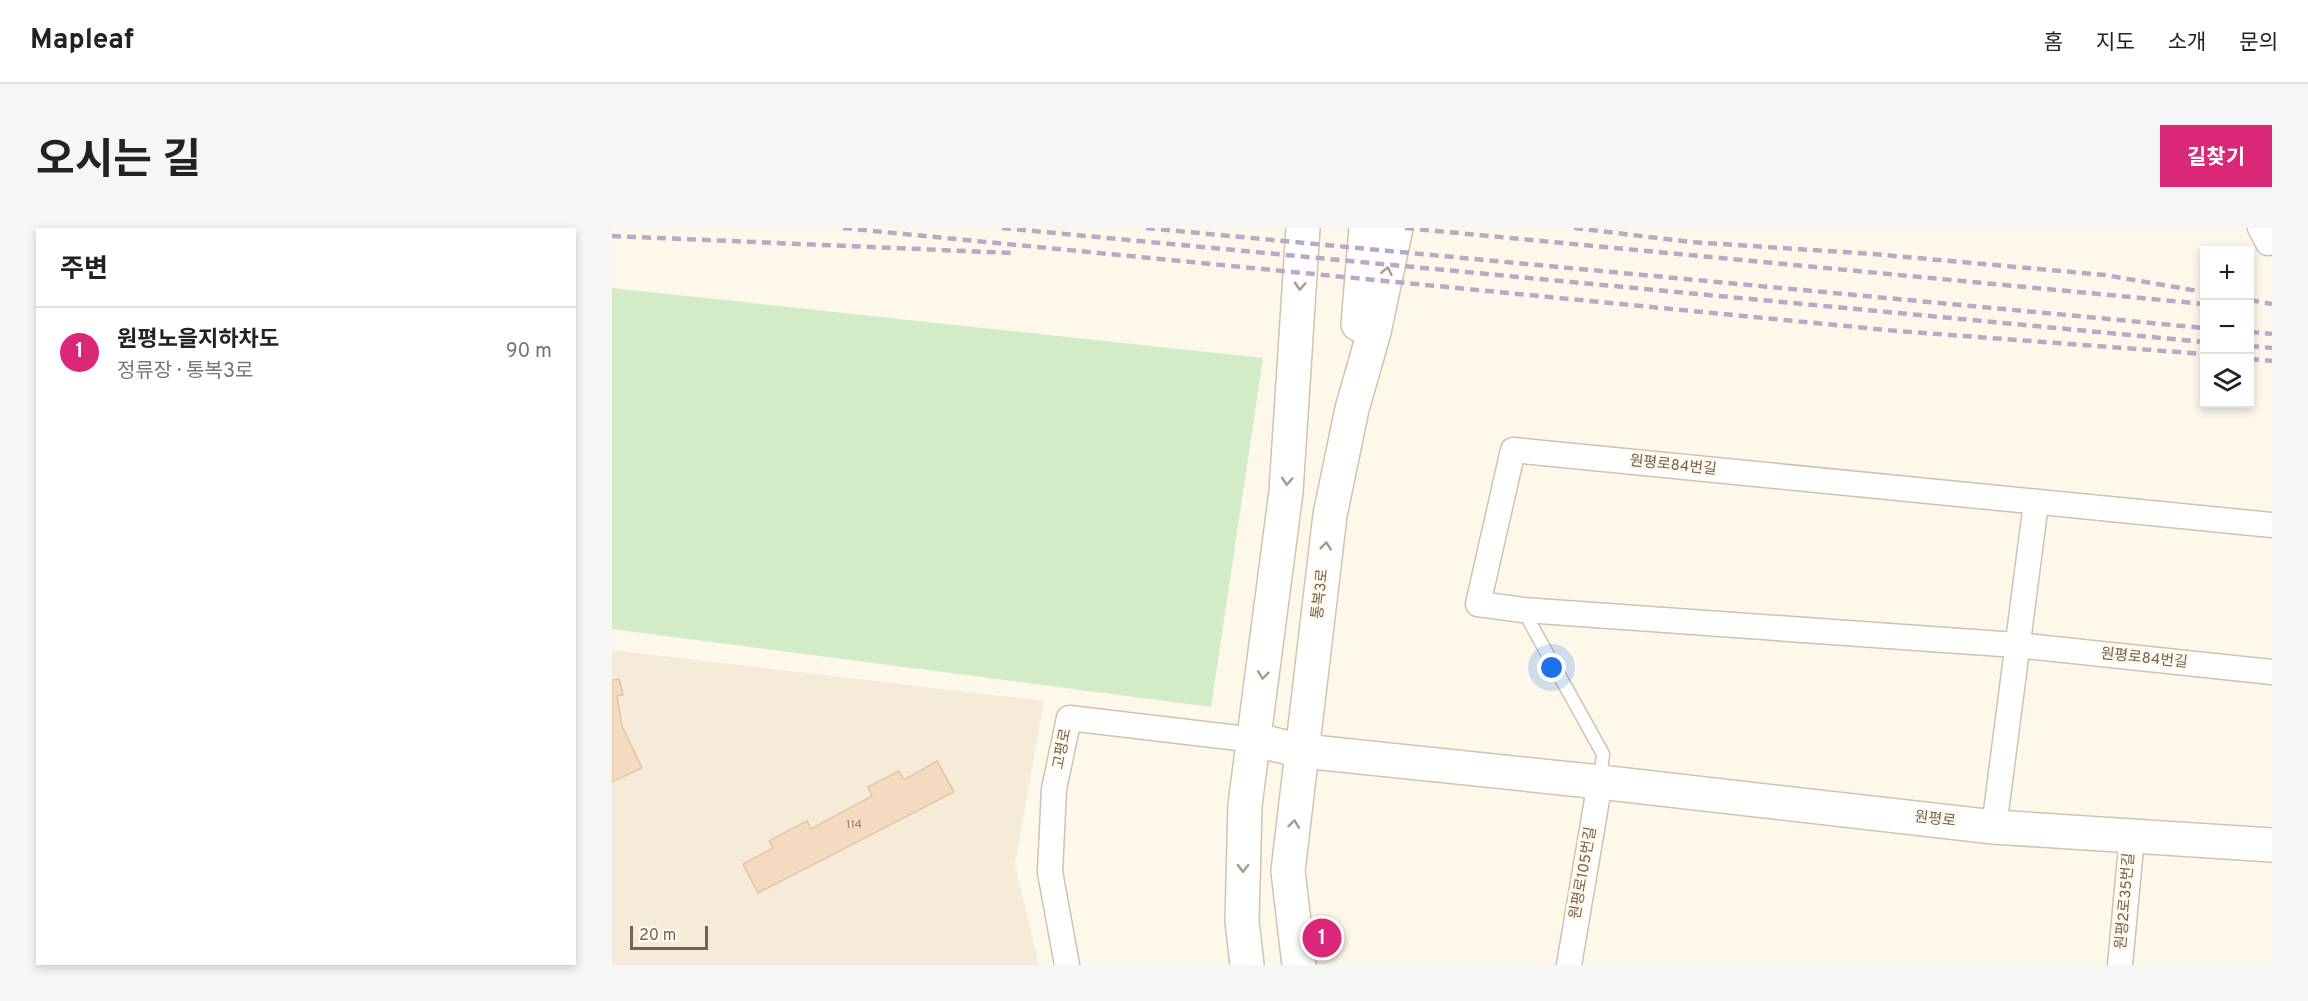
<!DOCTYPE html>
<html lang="ko">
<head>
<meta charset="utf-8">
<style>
  :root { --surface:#fff; --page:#f6f6f6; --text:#222; --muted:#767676; --line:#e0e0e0; --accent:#db2777 }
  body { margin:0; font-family:Overpass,"Noto Sans KR",sans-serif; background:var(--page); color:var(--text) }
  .controls { position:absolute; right:18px; top:18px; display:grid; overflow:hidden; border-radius:0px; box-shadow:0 3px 9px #0003 }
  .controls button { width:54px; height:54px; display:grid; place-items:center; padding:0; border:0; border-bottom:2px solid var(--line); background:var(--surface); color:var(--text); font:30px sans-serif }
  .scale { position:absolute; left:18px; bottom:15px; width:78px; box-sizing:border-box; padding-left:6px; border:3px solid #7a614c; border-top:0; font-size:16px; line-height:21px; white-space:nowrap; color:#7a614c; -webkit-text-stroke:4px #fffbf1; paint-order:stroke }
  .you { position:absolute; left:940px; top:440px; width:21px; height:21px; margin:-15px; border:4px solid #fff; border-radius:50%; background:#1a73e8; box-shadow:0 0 0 9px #1a73e833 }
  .badge { display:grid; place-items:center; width:39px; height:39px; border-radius:50%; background:var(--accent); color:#fff; font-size:20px; font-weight:700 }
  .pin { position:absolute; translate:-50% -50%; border:3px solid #fff; box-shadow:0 2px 6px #0006 }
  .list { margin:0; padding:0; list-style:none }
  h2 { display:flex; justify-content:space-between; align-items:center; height:78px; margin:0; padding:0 24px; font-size:26px }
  h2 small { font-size:20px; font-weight:400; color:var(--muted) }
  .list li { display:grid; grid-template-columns:39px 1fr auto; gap:18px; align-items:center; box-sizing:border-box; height:90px; padding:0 24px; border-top:2px solid var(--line) }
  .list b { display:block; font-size:22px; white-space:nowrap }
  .list p { margin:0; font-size:20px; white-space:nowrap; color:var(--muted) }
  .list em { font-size:20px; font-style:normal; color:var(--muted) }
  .icon { flex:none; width:33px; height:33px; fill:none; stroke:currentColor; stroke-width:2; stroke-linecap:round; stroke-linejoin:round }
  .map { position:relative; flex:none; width:1660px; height:737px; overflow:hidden; border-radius:0px }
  header { display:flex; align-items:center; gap:36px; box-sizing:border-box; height:84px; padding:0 30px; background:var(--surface); border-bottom:2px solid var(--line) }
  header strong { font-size:28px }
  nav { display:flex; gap:33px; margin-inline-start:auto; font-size:21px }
  .intro { display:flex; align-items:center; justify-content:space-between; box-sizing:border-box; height:144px; padding:0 36px }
  h1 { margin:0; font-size:42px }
  .button { padding:15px 27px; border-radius:0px; background:var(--accent); color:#fff; font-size:21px; font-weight:700 }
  main { display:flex; gap:36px; padding:0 36px }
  aside { flex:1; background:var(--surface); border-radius:0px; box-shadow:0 3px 9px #0003 }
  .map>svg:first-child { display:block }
</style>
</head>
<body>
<header>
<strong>Mapleaf</strong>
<nav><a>홈</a><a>지도</a><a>소개</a><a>문의</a></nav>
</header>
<div class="intro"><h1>오시는 길</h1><a class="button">길찾기</a></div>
<main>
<aside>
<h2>주변<small></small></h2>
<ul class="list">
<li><span class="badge">1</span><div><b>원평노을지하차도</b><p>정류장 · 통복3로</p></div><em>90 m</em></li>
</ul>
</aside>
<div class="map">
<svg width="1660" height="737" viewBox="0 0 1660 737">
  <rect width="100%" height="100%" fill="#fdf8ea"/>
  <path fill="#f5ebd8" d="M0,422L432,473L403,636L427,737H0Z"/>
  <path fill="#d2ecc7" d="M0,60L651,130L599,479L0,401Z"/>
  <path fill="#f3dac1" stroke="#e7c3a1" stroke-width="1.5" d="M7,451L11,467L5,468L10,498L30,540L0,554V452Z
    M325,533L342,564L146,665L131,636L161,620L157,613L195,593L199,601L260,568L256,559L287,543L292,552Z"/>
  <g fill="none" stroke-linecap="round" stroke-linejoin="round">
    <g stroke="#d1c1ae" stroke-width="15">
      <path id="lane" d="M911,382L991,526L988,552"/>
    </g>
    <g stroke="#d1c1ae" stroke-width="27">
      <path id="street" d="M1648,0L1656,15
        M1660,297L901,222L866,376L911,382L1404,417L1660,444
        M1382,599L1424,275
        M455,737L438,644L442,561L457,490L643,512
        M957,737L988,554
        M1508,737L1520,608"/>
    </g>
    <g stroke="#d4c2ac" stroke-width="36">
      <path id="secondary" d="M746,96L754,0
        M643,512L691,523L988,554L1382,599L1660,617
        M635,737L630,693L633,577L674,264L691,0
        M687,737L676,643L718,287L740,181L762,104L784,0"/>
    </g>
    <use href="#lane" stroke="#fff" stroke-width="12"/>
    <use href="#street" stroke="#fff" stroke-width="24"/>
    <use href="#secondary" stroke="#fff" stroke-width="33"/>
    <path stroke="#bda7c9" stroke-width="4.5" stroke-dasharray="9 6" stroke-linecap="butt" d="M231,0L1285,103L1592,126
      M390,0L1592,114
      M534,0L1592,100
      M793,0L1592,76
      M962,0L1079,14L1261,26L1493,47L1592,64
      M0,8L400,25
      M1638,72L1660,76
      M1638,104L1660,106
      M1638,118L1660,120
      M1638,131L1660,133"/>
  </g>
  <defs><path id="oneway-chevron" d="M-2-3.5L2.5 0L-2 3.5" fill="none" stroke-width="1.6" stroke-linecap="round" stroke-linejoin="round" transform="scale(1.5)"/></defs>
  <g stroke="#a9988b">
    <use href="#oneway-chevron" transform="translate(775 43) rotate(-78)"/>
    <use href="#oneway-chevron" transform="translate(688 58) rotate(93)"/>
    <use href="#oneway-chevron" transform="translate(675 253) rotate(94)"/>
    <use href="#oneway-chevron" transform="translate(714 318) rotate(-84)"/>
    <use href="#oneway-chevron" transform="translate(651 447) rotate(97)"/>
    <use href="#oneway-chevron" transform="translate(682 596) rotate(-83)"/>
    <use href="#oneway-chevron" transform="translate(631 640) rotate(91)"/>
  </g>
  <g text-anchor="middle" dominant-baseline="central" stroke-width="6" stroke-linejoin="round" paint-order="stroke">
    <g font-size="12" fill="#987f69">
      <text x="242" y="597">114</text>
    </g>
    <g font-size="15" fill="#7a614c" stroke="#fffbf1">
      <text transform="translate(1061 238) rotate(6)">원평로84번길</text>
      <text transform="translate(709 366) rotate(-84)">통복3로</text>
      <text transform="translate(1532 431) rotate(6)">원평로84번길</text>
      <text transform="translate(451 521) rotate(-79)">고평로</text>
      <text transform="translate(1323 592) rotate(7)">원평로</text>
      <text transform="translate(972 645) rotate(-80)">원평로105번길</text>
      <text transform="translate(1514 673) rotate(-85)">원평2로35번길</text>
    </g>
  </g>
</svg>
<div class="controls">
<button>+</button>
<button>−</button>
<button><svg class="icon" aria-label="layers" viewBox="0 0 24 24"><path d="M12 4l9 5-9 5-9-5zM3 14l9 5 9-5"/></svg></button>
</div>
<div class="scale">20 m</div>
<div class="you"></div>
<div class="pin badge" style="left:710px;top:710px">1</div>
</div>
</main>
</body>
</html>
